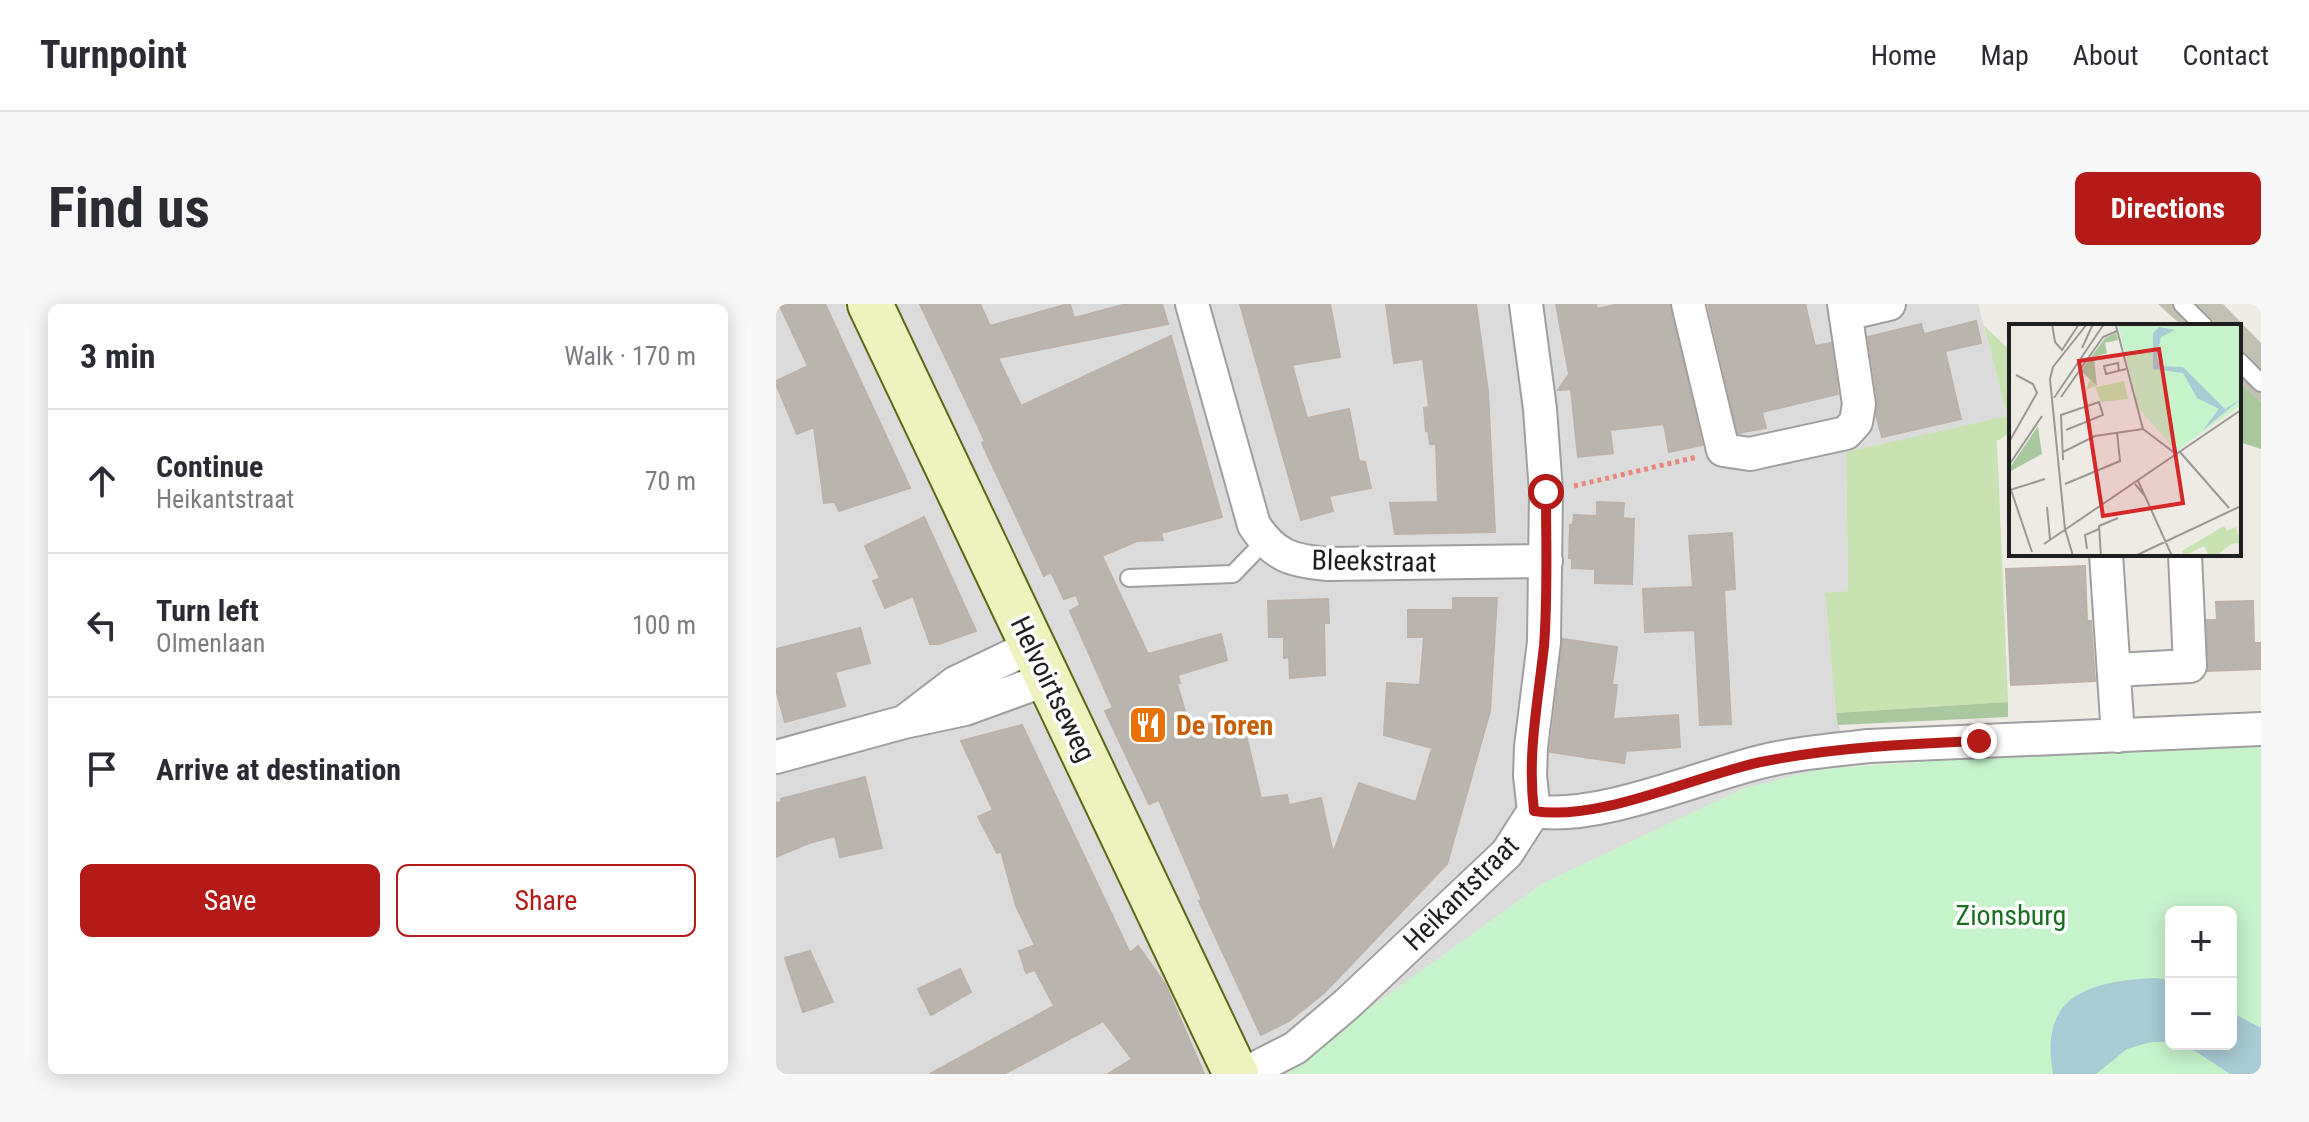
<!DOCTYPE html>
<html lang="en">
<head>
<meta charset="utf-8">
<style>
  :root { --surface:#fff; --page:#f7f7f7; --text:#2b2b33; --muted:#7c7c81; --line:#e1e1e2; --accent:#b41b18 }
  body { margin:0; font-family:"Roboto Condensed",sans-serif; background:var(--page); color:var(--text) }
  .controls { position:absolute; right:24px; bottom:24px; display:grid; overflow:hidden; border-radius:12px; box-shadow:0 4px 20px #0003 }
  .controls button { width:72px; height:72px; display:grid; place-items:center; padding:0; border:0; border-bottom:2px solid var(--line); background:var(--surface); color:var(--text); font:40px sans-serif }
  .stop { position:absolute; width:24px; height:24px; margin:-18px; border:6px solid #b41b18; border-radius:50%; background:#fff }
  .stop.end { background:#b41b18; border-color:#fff; box-shadow:0 2px 8px #0008 }
  .list { margin:0; padding:0; list-style:none }
  h2 { display:flex; justify-content:space-between; align-items:center; height:104px; margin:0; padding:0 32px; font-size:34px }
  h2 small { font-size:26px; font-weight:400; color:var(--muted) }
  .list li { display:grid; grid-template-columns:52px 1fr auto; gap:24px; align-items:center; box-sizing:border-box; height:144px; padding:0 32px; border-top:2px solid var(--line) }
  .list b { display:block; font-size:30px; white-space:nowrap }
  .list p { margin:0; font-size:26px; white-space:nowrap; color:var(--muted) }
  .list em { font-size:26px; font-style:normal; color:var(--muted) }
  .actions { display:flex; gap:16px; padding:24px 32px }
  .actions a { flex:1; padding:18px 0; border:2px solid var(--accent); border-radius:12px; text-align:center; font-size:28px; color:var(--accent) }
  .actions .main { background:var(--accent); color:#fff }
  .icon { flex:none; width:44px; height:44px; fill:none; stroke:currentColor; stroke-width:2; stroke-linecap:round; stroke-linejoin:round }
  .map { position:relative; flex:none; width:1485px; height:770px; overflow:hidden; border-radius:12px }
  header { display:flex; align-items:center; gap:48px; box-sizing:border-box; height:112px; padding:0 40px; background:var(--surface); border-bottom:2px solid var(--line) }
  header strong { font-size:38px }
  nav { display:flex; gap:44px; margin-inline-start:auto; font-size:28px }
  .intro { display:flex; align-items:center; justify-content:space-between; box-sizing:border-box; height:192px; padding:0 48px }
  h1 { margin:0; font-size:56px }
  .button { padding:20px 36px; border-radius:12px; background:var(--accent); color:#fff; font-size:28px; font-weight:700 }
  main { display:flex; gap:48px; padding:0 48px }
  aside { flex:1; background:var(--surface); border-radius:12px; box-shadow:0 4px 20px #0003 }
  .map>svg:first-child { display:block }
</style>
</head>
<body>
<header>
<strong>Turnpoint</strong>
<nav><a>Home</a><a>Map</a><a>About</a><a>Contact</a></nav>
</header>
<div class="intro"><h1>Find us</h1><a class="button">Directions</a></div>
<main>
<aside>
<h2>3 min<small>Walk · 170 m</small></h2>
<ul class="list">
<li><svg class="icon" aria-label="ahead" viewBox="0 0 24 24"><path d="M12 20V5M6 11l6-6 6 6"/></svg><div><b>Continue</b><p>Heikantstraat</p></div><em>70 m</em></li>
<li><svg class="icon" aria-label="left" viewBox="0 0 24 24"><path d="M17 20v-9H6M10 6l-5 5 5 5"/></svg><div><b>Turn left</b><p>Olmenlaan</p></div><em>100 m</em></li>
<li><svg class="icon" aria-label="arrive" viewBox="0 0 24 24"><path d="M6 21V4h12l-3 4 3 4H6"/></svg><div><b>Arrive at destination</b></div></li>
</ul>
<div class="actions"><a class="main">Save</a><a>Share</a></div>
</aside>
<div class="map">
<svg width="1485" height="770" viewBox="0 0 1485 770">
  <rect width="100%" height="100%" fill="#eeebe5"/>
  <path fill="#dcdbdb" d="M0,0H1202L1231,112L1070,148L1072,287L1049,290L1060,409L1074,468L523,770H0Z"/>
  <path fill="#c1c1b1" d="M1382,0H1447L1485,39V98L1463,77V22H1406Z"/>
  <path fill="#c8e2b1" d="M1208,22L1235,47V128L1221,137L1232,398L1060,409L1049,289L1072,287L1070,148L1231,112Z"/>
  <path fill="#aac89e" d="M1463,77L1485,98V145L1463,138Z
    M1232,398V413L1062,421L1060,409Z"/>
  <path fill="#c7f3cb" fill-rule="evenodd" d="M1485,435V770H511L538,744L767,579L966,485L1043,465ZM1395,608H1455V740H1395Z"/>
  <path fill="#aacbd6" d="M1379,674L1395,676V738H1375L1351,745L1320,770H1277C1263,690 1312,678 1379,674Z
    M1455,708L1485,724V770H1454L1419,747L1403,740H1455Z"/>
  <path fill="#bab4ae" stroke="#bdb2a9" stroke-width="2" d="M3,0H49L134,184L63,207L59,198L48,199L38,123L21,130L0,80V77L32,62Z
    M144,0H204L214,22L292,0H294L298,14L350,0H386L392,20L222,54L245,102L395,32L446,213L385,229L387,236L361,237L326,252L372,350L445,330L451,356L402,371L404,379L401,380L414,424L466,414L485,494L511,491L513,501L545,494L557,549L583,479L640,498L656,444L608,431L611,379L644,381L648,333H632V306H677V294H721L714,407L671,560L549,688L513,717L485,731L423,597L426,596L383,496L373,500L329,407L337,404L294,307L304,301L300,291L288,295L275,268L268,272L206,139L209,137Z
    M464,0H554L564,53L516,61L531,114L573,105L583,157L589,158L595,184L553,192L557,207L525,216Z
    M610,0H700L712,88L719,228L619,230L614,199L662,198L660,140H654L652,126L650,127L648,104L653,103L647,55L618,59Z
    M780,0H820L821,5L843,0H894L926,141L893,148L888,120L834,126L837,149L802,153L795,85L782,86L793,70Z
    M932,0H1029L1039,42L1055,39L1062,90L986,108L990,124L962,129Z
    M1200,17L1205,39L1169,47L1185,115L1106,133L1100,111L1102,97L1092,33L1145,20L1148,30Z
    M821,198L848,199L847,214L858,215L856,280L819,279V265L796,264V254H793L794,221L797,220L798,211L821,212Z
    M148,213L200,327L163,340H154L137,292L109,304L97,277L104,274L89,242Z
    M956,229L959,285L948,286L955,420L924,421L919,326L869,328L867,285L917,283L913,232Z
    M1309,262L1311,317H1315L1319,377L1235,381L1230,265Z
    M552,295L553,319H548L549,371L514,374L513,353L508,354V333H493L492,297Z
    M1477,297L1478,339H1485V365L1432,367L1431,316H1441L1440,298Z
    M84,324L94,359L59,368L69,402L9,418L0,386V345Z
    M787,335L841,343L836,381H841L837,415L902,411L904,443L850,447L848,459L774,448Z
    M246,421L354,649L362,642L389,680L428,770H332L356,755L327,717L228,770H154L278,702L259,666L250,669L243,647L259,641L240,602L225,547L221,549L202,513L217,506L185,437Z
    M89,473L106,544L64,553L59,532L33,539L0,553V499L6,498L5,495Z
    M34,647L57,698L27,708L9,654Z
    M184,665L195,688L155,711L142,685Z"/>
  <g fill="none" stroke-linecap="round" stroke-linejoin="round">
    <g stroke="#9f9f9f" stroke-width="20">
      <path id="lane" d="M1406,0L1428,22
        M1463,57L1485,79
        M353,274L457,270L488,238"/>
    </g>
    <g stroke="#9f9f9f" stroke-width="36">
      <path id="street" d="M416,0L478,221C498,252 516,257 552,260L770,257
        M912,0L947,146L974,150L1070,129L1080,118L1083,100L1068,0
        M1070,10L1113,0
        M1330,250L1342,432
        M256,342L179,379L128,418L189,405L272,375
        M1339,366L1414,362L1409,250
        M0,453L128,418
        M758,507C821,517 920,474 984,458C1020,449 1057,446 1093,442L1485,425
        M468,770L519,744L571,700L731,549L758,507L754,472L755,443L768,338L770,188L764,105L750,0"/>
    </g>
    <g stroke="#5d6812" stroke-width="48">
      <path id="secondary" d="M94,0L460,770"/>
    </g>
    <path stroke="#e9887a" stroke-width="5" stroke-dasharray="4 4" stroke-linecap="butt" d="M798,182L921,153"/>
    <use href="#lane" stroke="#fff" stroke-width="16"/>
    <use href="#street" stroke="#fff" stroke-width="32"/>
    <use href="#secondary" stroke="#eef2bf" stroke-width="44"/>
  </g>
  <g fill="none" stroke-linecap="round" stroke-linejoin="round">
    <path stroke="#b41b18" stroke-width="10" d="M770,188C770,239 772,291 768,342C762,398 751,450 758,507C826,518 921,470 990,457C1060,443 1132,440 1203,437"/>
  </g>
  <defs>
    <g id="restaurant-square" transform="scale(2)"><rect x="-9" y="-9" width="18" height="18" rx="4" fill="#e8710a" stroke="#fff"/><path d="M-5-6h1v4h1v-4h1v4h1v-4h1v5L-1.5 .5V6h-2V.5L-5-1ZM5-6V6H3V1.5H1.5Q1.5-4 5-6Z" fill="#fff"/></g>
  </defs>
  <g fill-rule="evenodd">
    <use href="#restaurant-square" x="372" y="421"/>
  </g>
  <g text-anchor="middle" dominant-baseline="central" stroke-width="7" stroke-linejoin="round" paint-order="stroke">
    <g font-size="28" fill="#1e1e1e" stroke="#fff">
      <text transform="translate(598 257) rotate(1)">Bleekstraat</text>
      <text transform="translate(277 385) rotate(64)">Helvoirtseweg</text>
      <text transform="translate(685 589) rotate(-45)">Heikantstraat</text>
    </g>
    <g font-size="28" font-weight="bold" fill="#c56008" stroke="#fff" text-anchor="start">
      <text x="400" y="421">De Toren</text>
    </g>
    <g font-size="28" fill="#186f21" stroke="#fff">
      <text x="1235" y="611">Zionsburg</text>
    </g>
  </g>
  <g transform="translate(1233 20)">
    <rect width="232" height="232" fill="#eeebe5"/>
    <path d="M81,55L88,63L115,57L119,75L92,78L86,62L77,66ZM215,202L218,207L227,203L232,219L222,220L207,232H200L195,222L175,232L173,227Z" fill="#c8e2b1"/>
    <path d="M107,9L109,16L96,19L98,29L85,33L88,62L72,47L96,14ZM29,102L33,130L0,148V145Z" fill="#aac89e"/>
    <path d="M109,0H232V81L167,127L129,83Z" fill="#c7f3cb"/>
    <path d="M150,3L166,6L152,13L148,34L152,42L174,43L216,85L232,75L193,107L210,85L188,74L174,49L144,45V9Z" fill="#aacbd6"/>
    <path fill="none" stroke="#9b9995" stroke-width="2" d="M43,0L46,18L53,26L70,0M107,2L134,105M73,24L84,0M110,47L109,39L95,42L97,50L117,45M52,73L94,13L108,7M45,74L95,0M0,118L28,69L24,60L7,51M54,128L86,112L134,105L167,130M171,128L220,184M54,136L52,91L90,78L94,91L57,106M0,141L33,92M56,160L111,137L108,108M126,160L136,172L129,157M1,166L36,155M2,166L23,228M136,172L163,232M38,183L41,215M35,220L232,86M78,225L76,211L90,205M64,232L56,205L41,55L44,43L78,0M92,232L90,202L109,194M126,232L232,182"/>
    <path fill="#d62828" fill-opacity="0.15" stroke="#d62828" stroke-width="4" d="M150,25L174,179L94,192L70,37Z"/>
    <rect width="232" height="232" fill="none" stroke="#1e1e1e" stroke-width="4"/>
  </g>
</svg>
<div class="controls">
<button>+</button>
<button>−</button>
</div>
<div class="stop" style="left:770px;top:188px"></div>
<div class="stop end" style="left:1203px;top:437px"></div>
</div>
</main>
</body>
</html>
